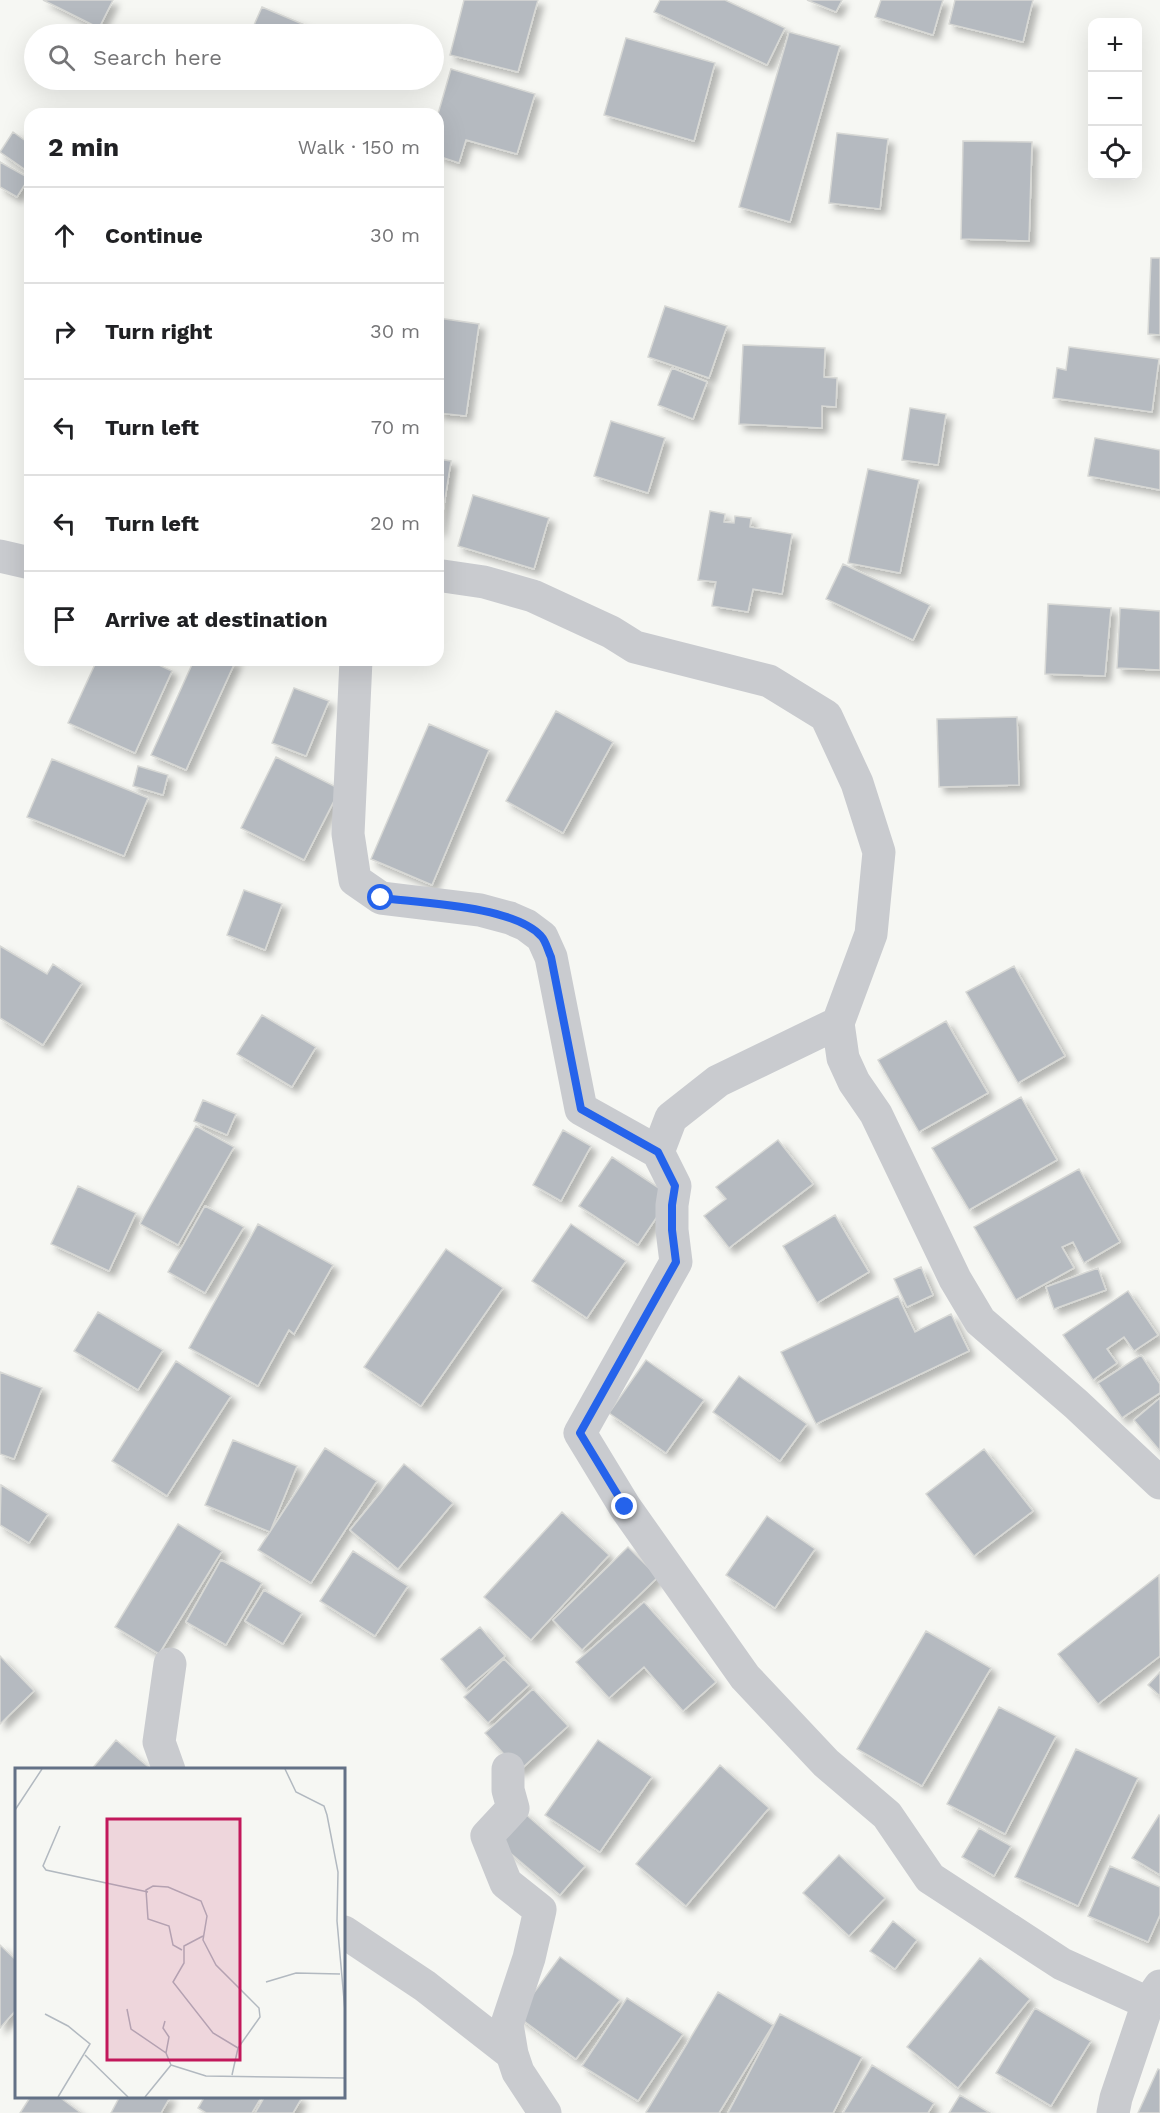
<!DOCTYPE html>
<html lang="en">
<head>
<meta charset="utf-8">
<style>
  :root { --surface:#fff; --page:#f2f2f2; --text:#202124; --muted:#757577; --line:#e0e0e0 }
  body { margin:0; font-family:"Work Sans",sans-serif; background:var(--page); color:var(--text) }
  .controls { position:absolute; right:18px; top:18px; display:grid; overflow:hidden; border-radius:12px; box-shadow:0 6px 24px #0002 }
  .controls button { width:54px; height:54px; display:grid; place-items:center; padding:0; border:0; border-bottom:2px solid var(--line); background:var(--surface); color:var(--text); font:30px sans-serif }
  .stop { position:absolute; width:18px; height:18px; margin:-14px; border:4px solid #2563eb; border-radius:50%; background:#fff }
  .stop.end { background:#2563eb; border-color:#fff; box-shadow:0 2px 6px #0008 }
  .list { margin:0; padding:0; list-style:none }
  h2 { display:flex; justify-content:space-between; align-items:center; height:78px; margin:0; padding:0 24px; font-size:26px }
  h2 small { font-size:20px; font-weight:400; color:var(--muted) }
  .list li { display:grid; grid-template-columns:39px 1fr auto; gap:18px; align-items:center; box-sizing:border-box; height:96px; padding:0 24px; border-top:2px solid var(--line) }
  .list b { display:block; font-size:22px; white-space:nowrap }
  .list em { font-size:20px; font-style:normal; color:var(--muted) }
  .icon { flex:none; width:33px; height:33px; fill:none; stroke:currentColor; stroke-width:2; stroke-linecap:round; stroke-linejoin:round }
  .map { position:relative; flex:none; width:1160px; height:2113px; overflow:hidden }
  .search { position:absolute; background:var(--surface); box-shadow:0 6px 24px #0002; left:24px; top:24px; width:420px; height:66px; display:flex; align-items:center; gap:15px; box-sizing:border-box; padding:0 21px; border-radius:33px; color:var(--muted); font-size:22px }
  .panel { position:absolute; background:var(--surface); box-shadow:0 6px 24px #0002; left:24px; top:108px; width:420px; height:558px; border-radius:18px }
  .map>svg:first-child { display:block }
</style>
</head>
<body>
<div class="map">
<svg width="1160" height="2113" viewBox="0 0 1160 2113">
  <defs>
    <filter id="shadow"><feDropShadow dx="5.5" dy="5.5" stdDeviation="3" flood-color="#0004"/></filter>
  </defs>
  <rect width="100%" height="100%" fill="#f6f7f3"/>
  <path fill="#b5bac0" stroke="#d7d8d5" stroke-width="1.5" filter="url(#shadow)" d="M43,0H113L99,28Z
    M464,0H538L518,72L450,55Z
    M660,0H725L785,28L767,65L654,12Z
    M807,0H842L836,12Z
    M881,0H943L933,35L875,17Z
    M955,0H1033L1023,42L949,24Z
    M262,7L319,31L318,34H250Z
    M789,32L840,46L790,222L739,207Z
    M626,38L715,63L694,141L604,115Z
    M451,69L535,94L517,154L466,140L459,163L438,156V114Z
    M13,132L30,144V173L0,152Z
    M837,133L888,139L880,209L829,203Z
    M963,141L1032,142L1029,241L961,239Z
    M0,162L29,178L17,197L0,187Z
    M1151,258H1160V335L1148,334Z
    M665,306L727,326L709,378L648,357Z
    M438,318L479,324L466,416L438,413Z
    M743,345L825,348L824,377L837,378L836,407L822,406V428L739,424Z
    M1069,347L1159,359L1152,412L1053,398L1057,368L1066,370Z
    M672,368L707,382L693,419L658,405Z
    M910,408L946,414L938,465L902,460Z
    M611,421L665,438L648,493L594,476Z
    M1095,438L1160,450V490L1088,476Z
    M438,459L451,461L440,530H438Z
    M868,469L919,480L900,573L848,563Z
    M473,495L549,518L534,569L458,546Z
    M710,511L725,514L724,522L734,523L735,516L751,518L750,527L792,534L782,594L753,589L748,612L712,606L716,582L698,580Z
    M843,564L930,605L913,640L826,599Z
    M1048,604L1111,608L1105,676L1045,674Z
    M1120,608L1160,611V670L1117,668Z
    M97,660H148L172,671L135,753L68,723Z
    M194,660H236L186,770L151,755Z
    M294,688L329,701L306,756L272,743Z
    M556,711L613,742L563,833L506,801Z
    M1017,717L1019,785L939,787L937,719Z
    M429,724L489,750L432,885L371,859Z
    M276,757L340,789L304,860L241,828Z
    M52,759L148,798L124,856L27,817Z
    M138,766L168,775L163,795L133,786Z
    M244,890L282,904L265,950L227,935Z
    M0,946L47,974L53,964L82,983L43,1045L0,1018Z
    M1014,966L1065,1056L1018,1083L966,992Z
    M262,1015L316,1047L292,1087L237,1054Z
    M946,1021L988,1093L919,1132L878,1060Z
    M1021,1097L1057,1160L969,1210L932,1148Z
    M203,1100L236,1114L227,1135L194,1121Z
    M196,1126L234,1147L178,1245L140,1224Z
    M563,1130L591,1146L561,1201L533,1185Z
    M778,1140L813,1184L729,1248L704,1216L726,1199L716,1187Z
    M612,1157L671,1196L638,1245L579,1206Z
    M1079,1169L1120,1242L1084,1263L1073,1242L1062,1247L1074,1268L1016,1300L974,1227Z
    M78,1186L136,1213L109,1271L51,1244Z
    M205,1206L244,1227L205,1293L168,1272Z
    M835,1215L869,1272L817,1303L783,1246Z
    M258,1224L333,1265L294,1334L289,1330L258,1386L189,1348Z
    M571,1224L626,1261L587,1318L532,1281Z
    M446,1249L503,1288L421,1406L364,1367Z
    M921,1267L933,1295L907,1307L894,1279Z
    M1098,1268L1106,1290L1054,1309L1046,1287Z
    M1128,1291L1158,1335L1134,1351L1124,1337L1107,1349L1117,1363L1093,1380L1063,1335Z
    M898,1296L915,1332L951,1314L969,1351L816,1424L781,1352Z
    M98,1312L163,1350L138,1390L74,1351Z
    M1141,1355L1160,1384V1393L1122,1418L1098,1383Z
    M646,1360L704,1400L666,1453L609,1413Z
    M176,1361L231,1396L167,1496L112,1461Z
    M0,1372L42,1388L14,1459L0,1454Z
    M739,1376L807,1424L780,1461L713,1412Z
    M1160,1398V1451L1134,1420Z
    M233,1440L297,1466L270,1532L205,1505Z
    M325,1448L377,1481L311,1583L258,1550Z
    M984,1449L1033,1511L974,1556L926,1494Z
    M404,1464L453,1503L398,1569L350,1530Z
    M1,1485L48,1514L29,1543L0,1525Z
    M562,1512L609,1555L531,1640L484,1597Z
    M767,1516L815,1549L775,1608L726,1575Z
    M178,1524L222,1551L159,1654L115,1627Z
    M628,1547L658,1577L582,1650L553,1620Z
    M353,1551L408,1586L375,1636L320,1601Z
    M221,1560L262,1583L226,1645L186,1622Z
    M1159,1575L1160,1656L1098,1704L1058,1654Z
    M264,1590L302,1613L283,1644L245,1621Z
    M644,1602L716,1682L683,1711L644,1667L609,1698L576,1662Z
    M480,1627L505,1656L466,1689L441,1659Z
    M926,1631L991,1668L922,1786L857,1749Z
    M0,1656L34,1691L0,1724Z
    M504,1659L529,1685L488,1723L464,1697Z
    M1160,1672V1696L1148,1685Z
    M533,1689L568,1726L519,1771L485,1733Z
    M999,1707L1056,1736L1005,1834L947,1804Z
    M116,1740L152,1770H91Z
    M598,1740L652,1777L600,1852L545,1815Z
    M1076,1749L1138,1778L1078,1906L1015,1877Z
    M720,1765L769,1808L686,1906L636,1864Z
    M522,1811L585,1866L560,1895L496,1841Z
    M1159,1815L1160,1816V1875L1132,1858Z
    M979,1828L1011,1846L994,1876L962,1857Z
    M839,1855L885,1898L849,1936L803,1893Z
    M1110,1866L1160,1887V1915L1148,1942L1088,1916Z
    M893,1921L917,1940L895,1969L870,1951Z
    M0,1945L16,1960V2010L0,2028Z
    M560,1957L620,2000L576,2059L517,2016Z
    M980,1958L1030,1999L958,2088L907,2047Z
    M718,1992L773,2025L719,2113H648L646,2112Z
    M627,1998L683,2034L638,2101L582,2066Z
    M1035,2008L1091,2041L1051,2106L996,2073Z
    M780,2014L862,2057L833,2113H728Z
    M872,2065L934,2103L928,2113H843Z
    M1158,2069L1160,2070V2113H1138Z
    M960,2095L990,2113H949Z
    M31,2096H58L81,2113H20Z
    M120,2096H169L170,2097L161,2113H111Z
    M205,2096H262L252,2113H206L198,2108Z
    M265,2096H296L301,2099L293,2113H255Z"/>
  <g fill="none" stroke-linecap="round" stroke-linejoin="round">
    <path stroke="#c9cbcf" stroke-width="33" d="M0,556L30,563
      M438,577L443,576L484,582L533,596L611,632L635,647L769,681L826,716L857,783L879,852L871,934L838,1023L843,1058L854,1082L876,1114L955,1279L980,1321L1076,1404L1160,1483
      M356,660L348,834L355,880L381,898L480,910L510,918L526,925L542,937L551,957L581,1109L658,1152L675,1186L672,1205V1230L676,1262L580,1433L625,1507L745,1677L826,1763L887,1815L930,1878L1062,1964L1148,2003
      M658,1152L671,1118L718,1081L838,1023
      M508,1769V1790L513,1808L487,1836L506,1883L540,1910L529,1958L507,2024L512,2054L518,2072L545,2113
      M169,1770L159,1742L170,1664
      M344,1932L425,1986L512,2054
      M1113,2113L1116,2098L1148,2003L1160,1986"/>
  </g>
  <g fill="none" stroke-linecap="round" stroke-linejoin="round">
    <path stroke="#2563eb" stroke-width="8" d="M381,898C421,903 514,906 541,936C546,941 548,951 551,957L581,1109L658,1152L675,1186L672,1205V1230L676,1262L580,1433L625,1507"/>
  </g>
  <g transform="translate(15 1768)">
    <rect width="330" height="330" fill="#f6f7f3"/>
    <path fill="none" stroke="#b2b9c0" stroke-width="1.5" d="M270,1L281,24L309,38L312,47L323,104L322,153L330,243M0,42L27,1M45,58L28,98L31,102L133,124M188,168L169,178V195L158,214L198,265L223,280M167,182L158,177L154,158L133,151L131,122L138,118L153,119L186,133L192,148L188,172L201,197L244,240L245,249L223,280L217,307M251,214L281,205L325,206M112,241L116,261L151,285L156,297L130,329M30,246L53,258L75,276L43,329M150,253L148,260L154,269L151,285M70,287L113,329M156,297L191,308L330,310"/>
    <path fill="#c2185b" fill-opacity="0.15" stroke="#c2185b" stroke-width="3" d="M92,51H225V292H92Z"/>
    <rect width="330" height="330" fill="none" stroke="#637186" stroke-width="3"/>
  </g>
</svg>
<div class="controls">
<button>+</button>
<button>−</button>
<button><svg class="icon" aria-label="locate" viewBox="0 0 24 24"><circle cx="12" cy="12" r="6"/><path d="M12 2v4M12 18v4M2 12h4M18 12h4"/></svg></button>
</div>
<div class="stop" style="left:381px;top:898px"></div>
<div class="stop end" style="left:625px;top:1507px"></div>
<div class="search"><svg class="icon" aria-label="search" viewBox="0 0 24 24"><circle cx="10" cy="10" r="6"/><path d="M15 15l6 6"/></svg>Search here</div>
<section class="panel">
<h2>2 min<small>Walk · 150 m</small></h2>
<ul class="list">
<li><svg class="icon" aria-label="ahead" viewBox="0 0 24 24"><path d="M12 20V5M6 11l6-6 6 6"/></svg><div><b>Continue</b></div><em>30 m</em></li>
<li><svg class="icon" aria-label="right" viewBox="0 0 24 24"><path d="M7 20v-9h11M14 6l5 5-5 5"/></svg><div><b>Turn right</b></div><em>30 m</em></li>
<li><svg class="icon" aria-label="left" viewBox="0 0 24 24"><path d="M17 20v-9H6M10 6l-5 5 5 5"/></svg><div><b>Turn left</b></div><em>70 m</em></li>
<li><svg class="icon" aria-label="left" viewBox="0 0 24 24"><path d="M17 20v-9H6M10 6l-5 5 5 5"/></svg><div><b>Turn left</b></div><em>20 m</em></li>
<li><svg class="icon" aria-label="arrive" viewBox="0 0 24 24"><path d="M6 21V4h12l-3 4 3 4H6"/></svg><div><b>Arrive at destination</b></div></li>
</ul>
</section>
</div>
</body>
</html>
